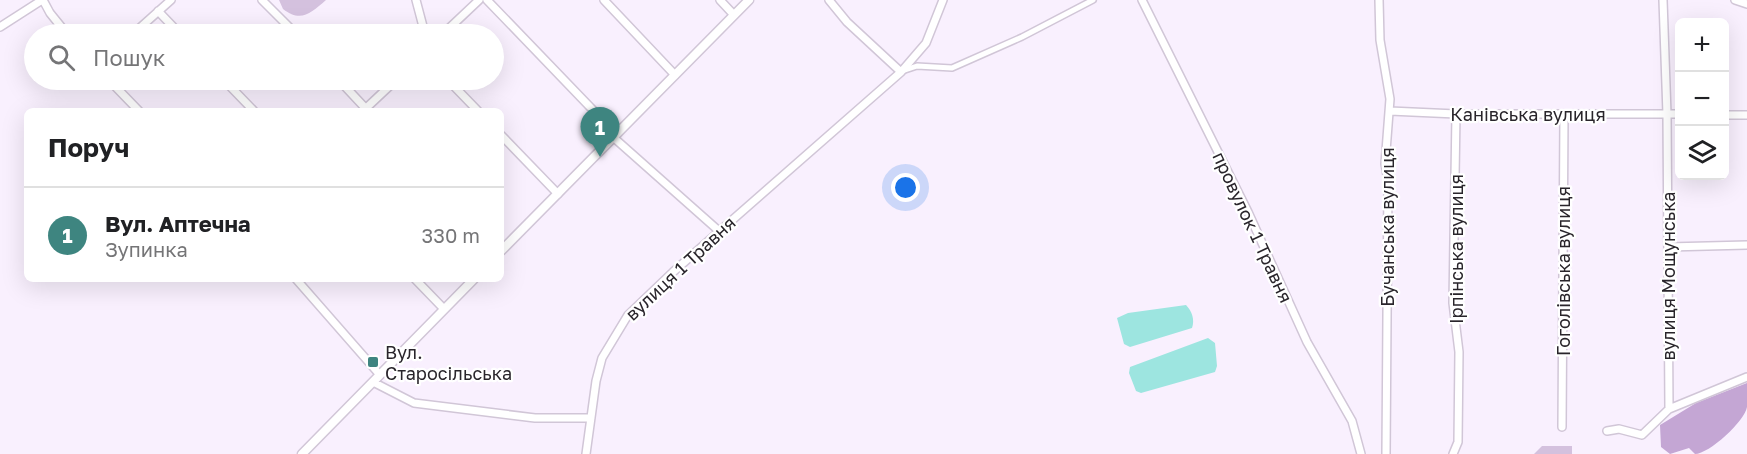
<!DOCTYPE html>
<html lang="uk">
<head>
<meta charset="utf-8">
<style>
  :root { --surface:#fff; --page:#f2f2f2; --text:#202124; --muted:#757577; --line:#e0e0e0; --accent:#3e8580 }
  body { margin:0; font-family:"Golos Text",sans-serif; background:var(--page); color:var(--text) }
  .controls { position:absolute; right:18px; top:18px; display:grid; overflow:hidden; border-radius:9px; box-shadow:0 6px 24px #0002 }
  .controls button { width:54px; height:54px; display:grid; place-items:center; padding:0; border:0; border-bottom:2px solid var(--line); background:var(--surface); color:var(--text); font:30px sans-serif }
  .you { position:absolute; left:906px; top:188px; width:21px; height:21px; margin:-15px; border:4px solid #fff; border-radius:50%; background:#1a73e8; box-shadow:0 0 0 9px #1a73e833 }
  .badge { display:grid; place-items:center; width:39px; height:39px; border-radius:50%; background:var(--accent); color:#fff; font-size:20px; font-weight:700 }
  .pin { position:absolute; translate:-50% -50px; filter:drop-shadow(0 2px 3px #0008) }
  .pin::after { content:''; position:absolute; top:32px; width:21px; height:18px; background:inherit; clip-path:polygon(0 0,100% 0,50% 100%) }
  .list { margin:0; padding:0; list-style:none }
  h2 { display:flex; justify-content:space-between; align-items:center; height:78px; margin:0; padding:0 24px; font-size:26px }
  h2 small { font-size:20px; font-weight:400; color:var(--muted) }
  .list li { display:grid; grid-template-columns:39px 1fr auto; gap:18px; align-items:center; box-sizing:border-box; height:96px; padding:0 24px; border-top:2px solid var(--line) }
  .list b { display:block; font-size:22px; white-space:nowrap }
  .list p { margin:0; font-size:20px; white-space:nowrap; color:var(--muted) }
  .list em { font-size:20px; font-style:normal; color:var(--muted) }
  .icon { flex:none; width:33px; height:33px; fill:none; stroke:currentColor; stroke-width:2; stroke-linecap:round; stroke-linejoin:round }
  .map { position:relative; flex:none; width:1747px; height:454px; overflow:hidden }
  .search { position:absolute; background:var(--surface); box-shadow:0 6px 24px #0002; left:24px; top:24px; width:480px; height:66px; display:flex; align-items:center; gap:15px; box-sizing:border-box; padding:0 21px; border-radius:33px; color:var(--muted); font-size:22px }
  .panel { position:absolute; background:var(--surface); box-shadow:0 6px 24px #0002; left:24px; top:108px; width:480px; height:174px; border-radius:9px }
  .map>svg:first-child { display:block }
</style>
</head>
<body>
<div class="map">
<svg width="1747" height="454" viewBox="0 0 1747 454">
  <rect width="100%" height="100%" fill="#f9f0fe"/>
  <path fill="#d4c1de" d="M279,0H326C311,13 301,23 283,9Z
    M1542,446H1572V454H1534Z"/>
  <path fill="#c4a6d4" d="M1747,383C1747,391 1747,400 1747,407C1745,421 1709,454 1695,454L1689,448L1670,454L1661,447L1660,425L1696,403Z"/>
  <path fill="#9de5e0" d="M1186,305C1192,311 1195,320 1192,328L1130,347L1124,344L1117,318L1128,313Z
    M1208,338L1215,343L1217,366L1215,372L1141,393L1136,391L1129,373L1130,367Z"/>
  <g fill="none" stroke-linecap="round" stroke-linejoin="round">
    <g stroke="#d1c6d7" stroke-width="8">
      <path id="pedestrian" d="M902,71L917,66L952,68L1022,37L1093,0"/>
    </g>
    <g stroke="#d1c6d7" stroke-width="10">
      <path id="minor" d="M43,0L50,13L67,34
        M262,0L296,34
        M416,0L425,34
        M487,0L616,134
        M604,0L675,75
        M720,0L734,15
        M829,0L847,22L901,72
        M1142,0L1248,212L1307,342L1352,421L1361,454
        M1379,0L1380,40L1390,99L1385,164L1388,181L1386,454
        M1663,0L1667,114L1669,409
        M1735,0L1747,4
        M158,11L180,34
        M0,27L42,0
        M133,34L171,0
        M443,34L479,0
        M109,80L139,111
        M224,80L254,111
        M339,80L368,111
        M448,80L478,111
        M363,111L396,80
        M1390,111L1456,114H1680
        M1724,115H1747
        M501,135L558,194
        M613,137L719,231
        M1668,247L1747,245
        M296,279L380,375L373,382L414,403L535,418H591
        M415,279L444,309
        M1562,427L1564,115
        M1607,431L1619,429L1642,435L1669,409L1747,377
        M586,454L596,381L602,358L628,315L673,272L901,72L926,43L943,0
        M1453,454L1458,442L1459,352L1453,303L1456,114"/>
    </g>
    <g stroke="#d1c6d7" stroke-width="11">
      <path id="tertiary" d="M501,251L749,0
        M302,454L474,279"/>
    </g>
    <use href="#pedestrian" stroke="#fff" stroke-width="5"/>
    <use href="#minor" stroke="#fff" stroke-width="7"/>
    <use href="#tertiary" stroke="#fff" stroke-width="8"/>
  </g>
  <rect fill="#3e8580" stroke="#fff" stroke-width="2" x="367" y="356" width="12" height="12" rx="3"/>
  <g text-anchor="middle" dominant-baseline="central" stroke-width="4.5" stroke-linejoin="round" paint-order="stroke">
    <g font-size="18" fill="#29252b" stroke="#fff">
      <text x="1528" y="114">Канівська вулиця</text>
      <text transform="translate(1253 227) rotate(65)">провулок 1 Травня</text>
      <text transform="translate(1387 227) rotate(-90)">Бучанська вулиця</text>
      <text transform="translate(1456 249) rotate(-90)">Ірпінська вулиця</text>
      <text transform="translate(680 268) rotate(-43)">вулиця 1 Травня</text>
      <text transform="translate(1563 271) rotate(-90)">Гоголівська вулиця</text>
      <text transform="translate(1668 276) rotate(-90)">вулиця Мощунська</text>
    </g>
    <g font-size="18" fill="#29252b" stroke="#fff" text-anchor="start">
      <text x="385" y="352">Вул.<tspan x="385" dy="21">Старосільська</tspan></text>
    </g>
  </g>
</svg>
<div class="controls">
<button>+</button>
<button>−</button>
<button><svg class="icon" aria-label="layers" viewBox="0 0 24 24"><path d="M12 4l9 5-9 5-9-5zM3 14l9 5 9-5"/></svg></button>
</div>
<div class="you"></div>
<div class="pin badge" style="left:600px;top:157px">1</div>
<div class="search"><svg class="icon" aria-label="search" viewBox="0 0 24 24"><circle cx="10" cy="10" r="6"/><path d="M15 15l6 6"/></svg>Пошук</div>
<section class="panel">
<h2>Поруч<small></small></h2>
<ul class="list">
<li><span class="badge">1</span><div><b>Вул. Аптечна</b><p>Зупинка</p></div><em>330 m</em></li>
</ul>
</section>
</div>
</body>
</html>
